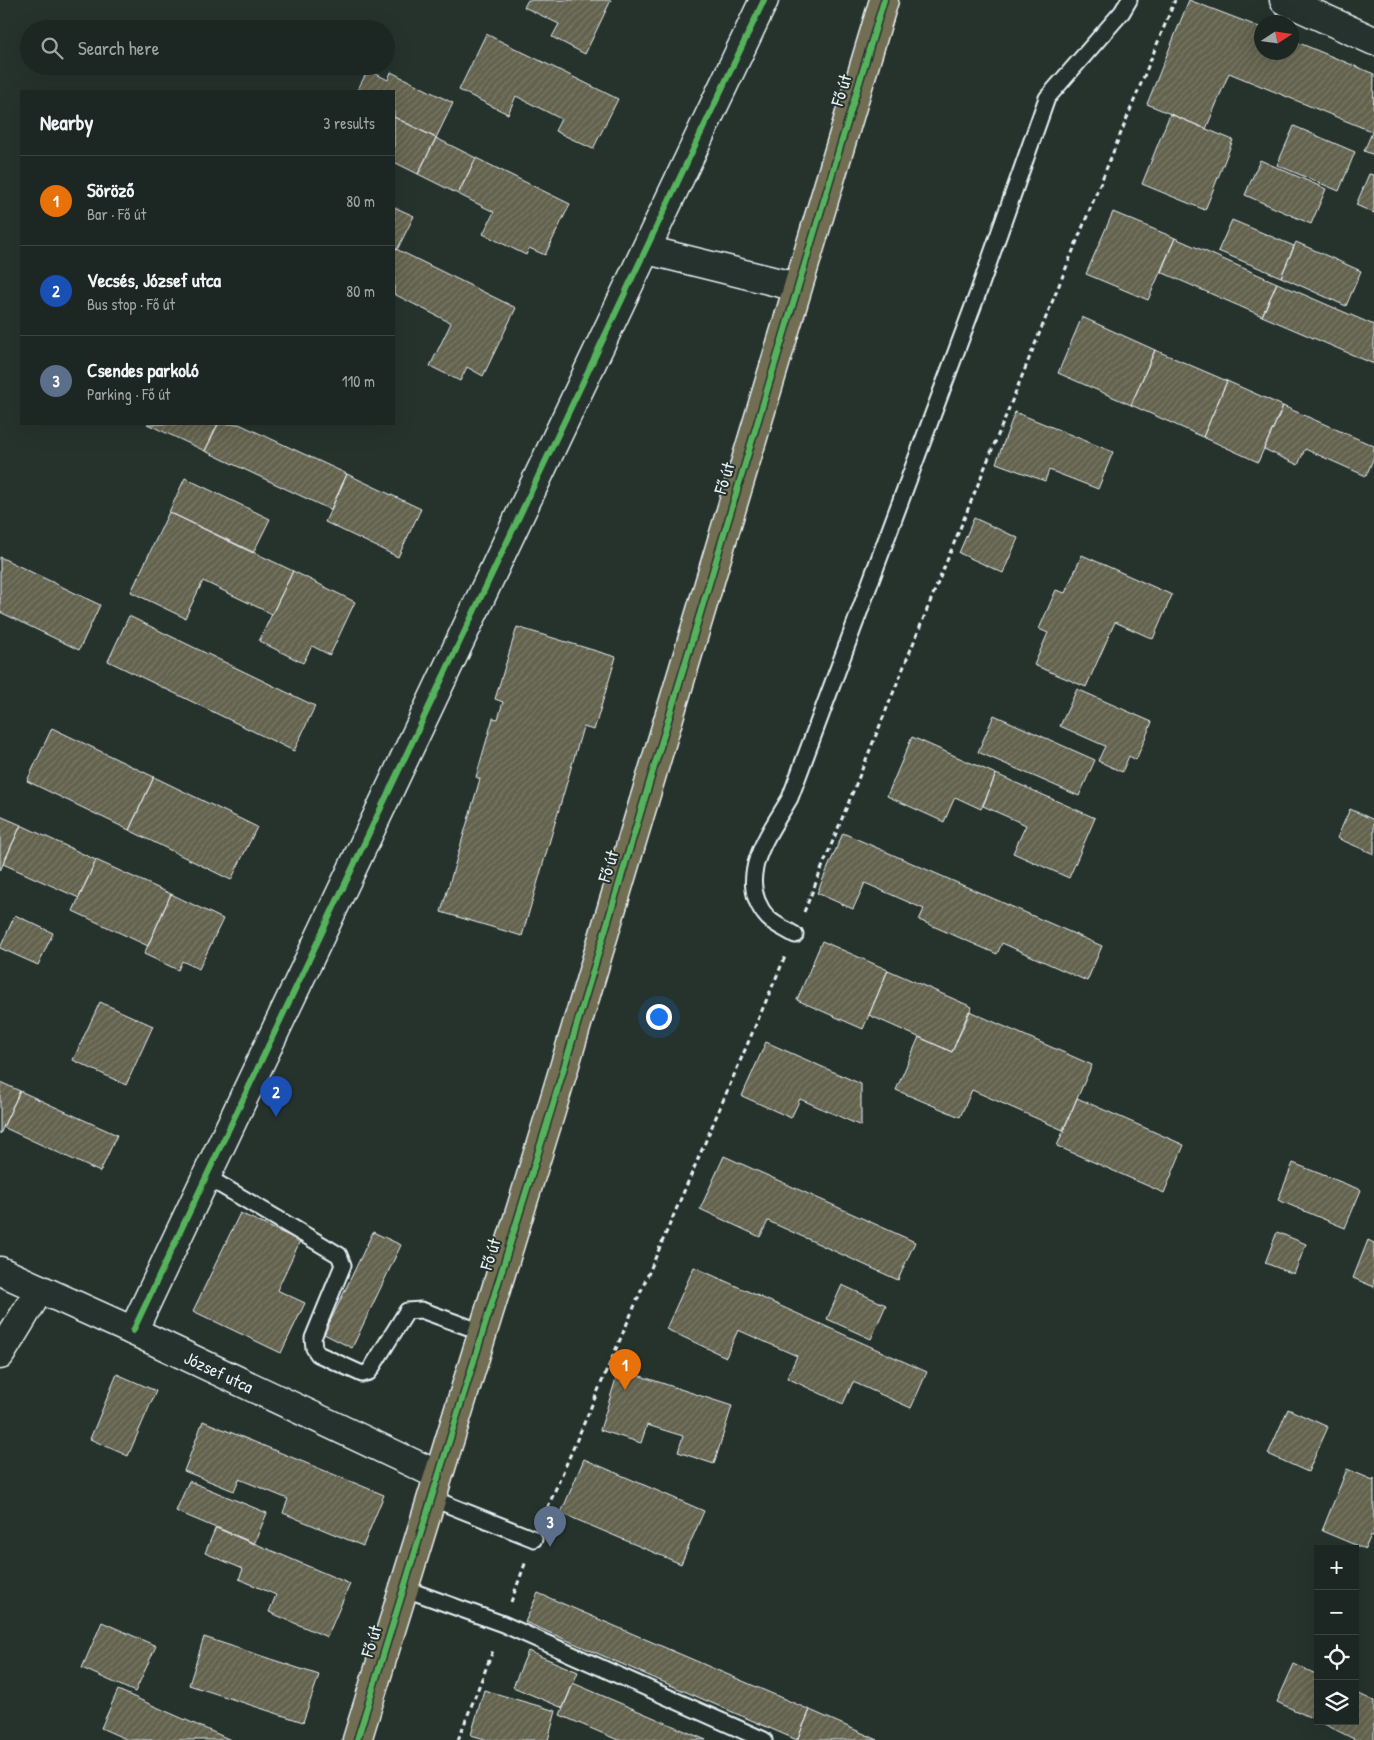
<!DOCTYPE html>
<html lang="en">
<head>
<meta charset="utf-8">
<style>
  :root { --surface:#1c2622; --page:#29322f; --text:#f1f3f6; --muted:#a0a5a5; --line:#3a4340; --accent:#1a73e8 }
  body { margin:0; font-family:"Patrick Hand",sans-serif; background:var(--page); color:var(--text) }
  .controls { position:absolute; right:15px; bottom:15px; display:grid; overflow:hidden; border-radius:0px; box-shadow:0 5px 20px #0002 }
  .controls button { width:45px; height:45px; display:grid; place-items:center; padding:0; border:0; border-bottom:1px solid var(--line); background:var(--surface); color:var(--text); font:25px sans-serif }
  .compass { position:absolute; left:1254px; top:15px; width:45px; height:45px; border-radius:50%; background:var(--surface); box-shadow:0 5px 20px #0002; rotate:78deg }
  .you { position:absolute; left:658px; top:1016px; width:18px; height:18px; margin:-12px; border:4px solid #fff; border-radius:50%; background:#1a73e8; box-shadow:0 0 0 8px #1a73e833 }
  .badge { display:grid; place-items:center; width:32px; height:32px; border-radius:50%; background:var(--accent); color:#fff; font-size:16px; font-weight:700 }
  .pin { position:absolute; translate:-50% -41px; filter:drop-shadow(0 1px 2px #0008) }
  .pin::after { content:''; position:absolute; top:26px; width:18px; height:15px; background:inherit; clip-path:polygon(0 0,100% 0,50% 100%) }
  .list { margin:0; padding:0; list-style:none }
  h2 { display:flex; justify-content:space-between; align-items:center; height:65px; margin:0; padding:0 20px; font-size:21px }
  h2 small { font-size:16px; font-weight:400; color:var(--muted) }
  .list li { display:grid; grid-template-columns:32px 1fr auto; gap:15px; align-items:center; box-sizing:border-box; height:90px; padding:0 20px; border-top:1px solid var(--line) }
  .list b { display:block; font-size:19px; white-space:nowrap }
  .list p { margin:0; font-size:16px; white-space:nowrap; color:var(--muted) }
  .list em { font-size:16px; font-style:normal; color:var(--muted) }
  .icon { flex:none; width:28px; height:28px; fill:none; stroke:currentColor; stroke-width:2; stroke-linecap:round; stroke-linejoin:round }
  .map { position:relative; flex:none; width:1374px; height:1740px; overflow:hidden }
  .search { position:absolute; background:var(--surface); box-shadow:0 5px 20px #0002; left:20px; top:20px; width:375px; height:55px; display:flex; align-items:center; gap:12px; box-sizing:border-box; padding:0 18px; border-radius:28px; color:var(--muted); font-size:19px }
  .panel { position:absolute; background:var(--surface); box-shadow:0 5px 20px #0002; left:20px; top:90px; width:375px; height:335px; border-radius:0px }
  .map>svg:first-child { display:block }
</style>
</head>
<body>
<div class="map">
<svg width="1374" height="1740" viewBox="0 0 1374 1740">
  <defs>
    <pattern id="building-hatch" width="6" height="6" patternUnits="userSpaceOnUse" patternTransform="scale(1.25)"><rect width="6" height="6" fill="#63624e"/><path d="M-1 1l2-2M0 6l6-6M5 7l2-2" fill="none" stroke="#797968"/></pattern>
  </defs>
  <rect width="100%" height="100%" fill="#26332d"/>
  <filter id="ink" filterUnits="userSpaceOnUse"><feTurbulence type="fractalNoise" baseFrequency=".02" numOctaves="2"/><feDisplacementMap in="SourceGraphic" scale="10" xChannelSelector="R" yChannelSelector="G"/><feConvolveMatrix kernelMatrix="1 2 1 2 8 2 1 2 1" color-interpolation-filters="sRGB"/></filter>
  <g filter="url(#ink)">
    <path fill="url(#building-hatch)" stroke="#e8f1f8" d="M528,0H611L585,54L552,37L559,24L524,7Z
      M1189,0L1262,28V52H1292V40L1374,74L1373,132L1229,73L1206,129L1147,104Z
      M486,34L618,99L593,149L555,131L561,119L516,96L508,114L459,90Z
      M368,70L388,80L391,72L453,103L436,138L394,117V91H357Z
      M1170,114L1233,140L1205,210L1142,184Z
      M394,117L436,138L418,174L394,162Z
      M1294,126L1355,152L1339,191L1277,165Z
      M1374,128V155L1364,151Z
      M436,138L476,158L458,194L418,174Z
      M476,158L570,204L545,255L529,248L526,255L483,234L494,212L458,194Z
      M1260,160L1326,189L1311,224L1245,195Z
      M1369,174L1374,175V213L1356,205Z
      M394,207L414,216L397,250L394,248Z
      M1113,212L1175,238L1148,300L1086,274Z
      M1232,220L1294,246L1281,277L1218,251Z
      M1175,238L1277,283L1262,316L1161,272Z
      M1296,242L1361,271L1346,306L1281,277Z
      M394,248L516,308L483,376L467,367L460,381L430,366L451,323L394,294Z
      M1277,283L1374,325V364L1262,316Z
      M1082,317L1155,350L1131,405L1058,373Z
      M1155,350L1227,381L1203,437L1131,405Z
      M1227,381L1283,406L1258,462L1203,437Z
      M1283,406L1374,446V457L1366,476L1305,449L1298,465L1264,449Z
      M1015,412L1113,452L1098,489L1049,470L1045,481L996,463Z
      M147,424H218L205,451Z
      M218,424H239L347,474L331,510L205,451Z
      M347,474L421,509L398,557L325,522Z
      M185,478L270,519L253,553L169,512Z
      M169,512L293,571L272,614L203,581L185,618L131,592Z
      M974,518L1018,538L1003,573L959,553Z
      M1082,555L1172,595L1153,639L1115,622L1086,687L1034,665L1048,633L1039,629L1056,590L1065,593Z
      M0,557L100,605L79,650L0,612Z
      M293,571L355,602L330,655L312,646L303,663L259,641Z
      M129,616L315,706L294,751L108,661Z
      M517,627L616,657L594,730L583,727L522,936L441,912L480,779L476,777L493,718L498,719L503,702L495,699Z
      M1077,689L1152,722L1136,760L1129,756L1122,772L1098,761L1105,746L1060,726Z
      M994,715L1095,760L1079,796L978,752Z
      M52,728L154,777L129,830L27,781Z
      M912,737L996,774L981,809L955,797L944,822L887,796Z
      M996,774L1095,818L1069,878L1013,853L1026,825L983,806Z
      M154,777L257,827L231,880L129,830Z
      M1350,809L1374,820V854L1337,838Z
      M0,816L21,825L0,871Z
      M21,825L96,860L79,898L3,864Z
      M843,833L1102,946L1087,981L1002,943L997,954L919,920L924,909L865,883L853,909L817,893Z
      M96,860L171,894L148,946L73,911Z
      M171,894L223,919L199,969L182,961L178,970L144,954Z
      M15,915L53,933L38,965L0,948Z
      M822,941L888,970L863,1029L797,1000Z
      M888,970L972,1007L952,1052L869,1015Z
      M100,1002L153,1026L126,1085L73,1060Z
      M969,1011L1092,1065L1063,1130L972,1090L960,1117L896,1090L919,1037L952,1052Z
      M766,1042L861,1084V1126L800,1099L791,1118L742,1096Z
      M0,1082L20,1091L0,1134Z
      M20,1091L117,1135L100,1172L3,1127Z
      M1077,1098L1184,1145L1164,1193L1057,1146Z
      M724,1156L915,1242L898,1280L768,1221L760,1237L700,1209Z
      M1293,1163L1361,1190L1345,1228L1278,1200Z
      M240,1213L300,1241L277,1290L305,1303L281,1353L193,1311Z
      M373,1232L401,1245L352,1348L324,1334Z
      M1277,1232L1306,1244L1294,1274L1265,1263Z
      M1368,1240L1374,1243V1287L1353,1278Z
      M694,1267L927,1372L911,1408L853,1382L843,1404L787,1378L797,1356L738,1330L726,1357L666,1329Z
      M842,1285L886,1305L871,1339L827,1319Z
      M619,1369L732,1406L714,1464L678,1452L683,1436L647,1425L641,1443L600,1430Z
      M117,1374L156,1391L128,1456L90,1439Z
      M1288,1409L1328,1427L1308,1472L1268,1454Z
      M203,1421L384,1495L363,1546L283,1513L288,1499L239,1479L234,1491L184,1471Z
      M584,1459L704,1511L681,1564L561,1513Z
      M1347,1469L1373,1480L1374,1478V1537L1371,1535L1365,1549L1322,1531Z
      M189,1481L267,1513L254,1544L176,1511Z
      M216,1527L350,1584L327,1637L269,1612L276,1595L239,1579L243,1569L205,1553Z
      M538,1593L810,1710L797,1740L525,1622Z
      M102,1622L156,1646L135,1692L82,1668Z
      M204,1637L319,1675L303,1722L189,1685Z
      M528,1651L578,1672L563,1708L513,1687Z
      M1294,1664L1318,1675V1721L1277,1702Z
      M573,1683L706,1740H618L560,1715Z
      M118,1690L231,1740H128L101,1728Z
      M484,1690L556,1711L548,1740H488L471,1735Z
      M1355,1692L1374,1701V1740H1356L1318,1721H1355Z
      M810,1710L878,1740H797Z"/>
    <g fill="none" stroke-linecap="round" stroke-linejoin="round">
      <g stroke="#e8f1f8" stroke-width="19">
        <path id="service" d="M795,935C787,930 775,925 768,918C733,879 769,834 790,798L978,293L1047,98L1122,12L1129,0
          M207,1177L339,1255L343,1265L313,1338L314,1348L318,1354L362,1374L369,1372L407,1311L421,1310L482,1332
          M431,1498L534,1539
          M403,1588L503,1624L764,1740"/>
      </g>
      <g stroke="#e8f1f8" stroke-width="31">
        <g id="minor">
          <path d="M1284,0L1374,41"/>
          <path d="M647,250L797,287"/>
          <path id="s1" d="M0,1271L133,1331L438,1475"/>
          <path d="M133,1331L764,0"/>
          <path d="M0,1355L40,1289"/>
        </g>
      </g>
      <g stroke="#e8f1f8" stroke-width="31">
        <path id="primary" d="M357,1740L551,1111L884,0"/>
      </g>
      <path stroke="#e8f1f8" stroke-width="3" stroke-dasharray="5 4" stroke-linecap="butt" d="M804,912L1175,0
        M544,1516L785,957
        M511,1602L526,1561
        M458,1740L494,1648"/>
      <use href="#service" stroke="#26332d" stroke-width="15"/>
      <use href="#minor" stroke="#26332d" stroke-width="28"/>
      <use href="#primary" stroke="#726e52" stroke-width="28"/>
      <g stroke="#26332d" stroke-width="9">
        <path id="cycleway" d="M133,1331L764,0
          M357,1740L551,1111L884,0"/>
      </g>
      <use href="#cycleway" stroke="#56b35d" stroke-width="6"/>
    </g>
  </g>
  <g text-anchor="middle" dominant-baseline="central" stroke-width="4" stroke-linejoin="round" paint-order="stroke">
    <g font-size="18" fill="#e8f1f8" stroke="#26332d">
      <text transform="translate(841 90) rotate(-73)">Fő út</text>
      <text transform="translate(724 478) rotate(-73)">Fő út</text>
      <text transform="translate(608 866) rotate(-73)">Fő út</text>
      <text transform="translate(490 1254) rotate(-73)">Fő út</text>
      <text stroke="none"><textPath href="#s1" startOffset="241">József utca</textPath></text>
      <text transform="translate(371 1641) rotate(-73)">Fő út</text>
    </g>
  </g>
</svg>
<div class="controls">
<button>+</button>
<button>−</button>
<button><svg class="icon" aria-label="locate" viewBox="0 0 24 24"><circle cx="12" cy="12" r="6"/><path d="M12 2v4M12 18v4M2 12h4M18 12h4"/></svg></button>
<button><svg class="icon" aria-label="layers" viewBox="0 0 24 24"><path d="M12 4l9 5-9 5-9-5zM3 14l9 5 9-5"/></svg></button>
</div>
<svg class="compass" viewBox="-18 -18 36 36"><path d="M0-13l5 13h-10z" fill="#e53935"/><path d="M0 13l5-13h-10z" fill="#a0a5a5"/></svg>
<div class="you"></div>
<div class="pin badge" style="left:625px;top:1390px;background:#e8710a">1</div>
<div class="pin badge" style="left:276px;top:1117px;background:#1a4fb4">2</div>
<div class="pin badge" style="left:550px;top:1547px;background:#5c6f8a">3</div>
<div class="search"><svg class="icon" aria-label="search" viewBox="0 0 24 24"><circle cx="10" cy="10" r="6"/><path d="M15 15l6 6"/></svg>Search here</div>
<section class="panel">
<h2>Nearby<small>3 results</small></h2>
<ul class="list">
<li><span class="badge" style="background:#e8710a">1</span><div><b>Söröző</b><p>Bar · Fő út</p></div><em>80 m</em></li>
<li><span class="badge" style="background:#1a4fb4">2</span><div><b>Vecsés, József utca</b><p>Bus stop · Fő út</p></div><em>80 m</em></li>
<li><span class="badge" style="background:#5c6f8a">3</span><div><b>Csendes parkoló</b><p>Parking · Fő út</p></div><em>110 m</em></li>
</ul>
</section>
</div>
</body>
</html>
